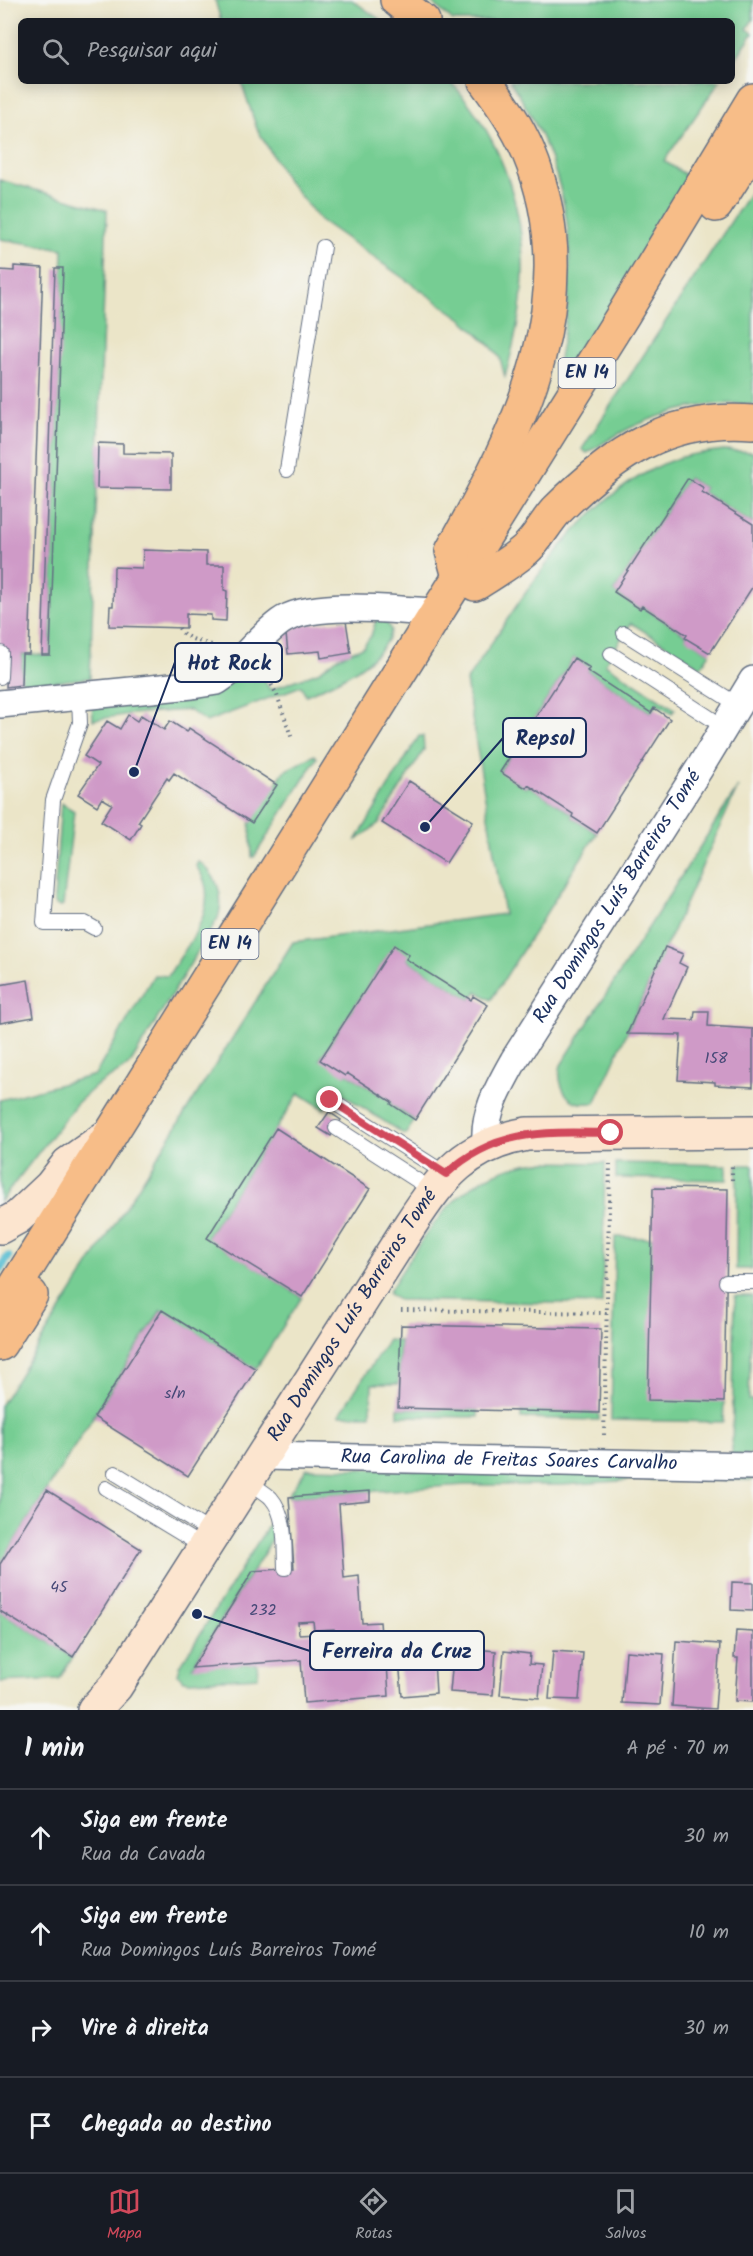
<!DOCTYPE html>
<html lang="pt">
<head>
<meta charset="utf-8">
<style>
  :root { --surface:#171b24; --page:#242831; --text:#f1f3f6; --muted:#9ea1a6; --line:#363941; --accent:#d1495b }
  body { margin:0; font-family:Kalam,sans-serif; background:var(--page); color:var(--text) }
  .stop { position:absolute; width:18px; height:18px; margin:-14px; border:4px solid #d1495b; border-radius:50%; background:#fff }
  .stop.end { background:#d1495b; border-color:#fff; box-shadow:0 2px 6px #0008 }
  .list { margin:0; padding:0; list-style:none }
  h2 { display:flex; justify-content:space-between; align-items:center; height:78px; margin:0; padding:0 24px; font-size:26px }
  h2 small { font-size:20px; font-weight:400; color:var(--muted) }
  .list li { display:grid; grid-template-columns:39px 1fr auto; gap:18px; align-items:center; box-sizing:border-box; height:96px; padding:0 24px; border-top:2px solid var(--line) }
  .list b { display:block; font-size:22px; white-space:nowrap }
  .list p { margin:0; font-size:20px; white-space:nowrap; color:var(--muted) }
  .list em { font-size:20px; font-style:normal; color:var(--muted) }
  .icon { flex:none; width:33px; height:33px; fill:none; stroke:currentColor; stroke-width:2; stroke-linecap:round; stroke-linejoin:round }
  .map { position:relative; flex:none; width:753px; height:1710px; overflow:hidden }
  .search { position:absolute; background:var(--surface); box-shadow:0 3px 15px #0003; left:18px; right:18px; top:18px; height:66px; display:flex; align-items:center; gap:15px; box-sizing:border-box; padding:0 21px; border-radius:9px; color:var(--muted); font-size:22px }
  .sheet { height:462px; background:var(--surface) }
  nav { display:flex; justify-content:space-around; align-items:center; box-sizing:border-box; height:84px; border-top:2px solid var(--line); background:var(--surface); font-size:16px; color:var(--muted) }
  nav a { display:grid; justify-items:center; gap:3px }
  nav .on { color:var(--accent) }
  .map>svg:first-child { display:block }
</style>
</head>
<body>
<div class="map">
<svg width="753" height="1710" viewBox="0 0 753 1710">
  <rect width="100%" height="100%" fill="#f6f6f2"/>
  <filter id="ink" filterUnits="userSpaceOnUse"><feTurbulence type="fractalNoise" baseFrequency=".0167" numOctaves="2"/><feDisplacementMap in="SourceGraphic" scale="12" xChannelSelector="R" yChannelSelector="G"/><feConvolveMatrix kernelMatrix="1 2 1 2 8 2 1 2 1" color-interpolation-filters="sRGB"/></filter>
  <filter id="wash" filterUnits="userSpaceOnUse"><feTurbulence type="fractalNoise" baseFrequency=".008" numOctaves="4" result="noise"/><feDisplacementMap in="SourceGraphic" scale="24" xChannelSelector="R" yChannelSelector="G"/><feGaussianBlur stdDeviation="1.35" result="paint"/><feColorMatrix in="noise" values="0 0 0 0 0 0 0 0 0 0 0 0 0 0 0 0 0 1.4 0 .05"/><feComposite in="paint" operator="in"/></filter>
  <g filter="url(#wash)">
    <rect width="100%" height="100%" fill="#ebe5c8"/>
    <path fill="#76cd93" stroke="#487e78" stroke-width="1.5" d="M215,0H352L382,21H221Z
      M429,0H753V19L747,29L753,33L732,64V21H453Z
      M241,81H450C504,139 531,222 521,301C518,327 512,352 505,377L500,358L490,345L462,319L320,220L287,180L257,129Z
      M510,81H720L664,161L689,177L569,374L556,372C581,261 575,178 510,81Z
      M0,180L107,210L90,678L21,685L22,654L50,655L63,249L0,239Z
      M753,188V405C715,400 675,409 639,424C621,431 604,443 587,453L582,449Z
      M724,450L753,452V524L702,492L704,488L688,478L614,592L640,609L642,606L687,635L686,638L710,653L701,667L631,623L605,664L675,709L672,713L657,704L651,713L587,671L589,668L574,658L500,771L526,788L528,785L573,814L572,817L597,833L491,1000L477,991L471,1000L406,959L408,955L394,946L320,1059L345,1075L347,1073L392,1102L391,1105L415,1120L405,1135L336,1090L324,1109L299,1093L207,1237L302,1297L256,1369L161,1310L0,1564V1406L293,942L504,914L466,681C522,600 580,493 678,458C693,453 709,452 724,450Z
      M377,617L386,621L391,630C383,662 334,683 306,695L301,686L206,722L189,710L130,714L93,720L92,703L247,666L263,677L270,690L320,671L337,658L363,647L371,636Z
      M419,736H423L424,750L379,823L356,841Z
      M315,755L317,758L254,857H252L250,823L284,771Z
      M738,787L595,1103C589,1103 582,1104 576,1102C562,1097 557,1077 561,1065Z
      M61,803L74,811L63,905L61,907L56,905L54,900Z
      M198,861C217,874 225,896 218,918L132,1061L128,1066L96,1086L76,1104L0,1202V1100L95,1075L154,975L168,976C188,944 225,902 196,866Z
      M539,1162L605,1163L602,1304L398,1300L388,1293C427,1232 458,1170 539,1162Z
      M616,1163L727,1165V1180L616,1178Z
      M737,1165H753L752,1269H736Z
      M615,1237L652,1238L724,1402L723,1422L611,1420Z
      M735,1296H752L749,1400H753V1455H732Z
      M388,1340L400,1341L399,1384H372L371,1415H339Z
      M398,1408L478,1410V1417L398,1416Z
      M521,1411L599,1413V1420L521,1418Z
      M307,1468L753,1476V1480H632L563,1485H465L289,1497L288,1495Z
      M271,1521L274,1530L271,1542L192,1667L257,1663L258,1677L190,1681L183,1680L178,1674L180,1666Z
      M0,1611L73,1657L59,1679L0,1682Z"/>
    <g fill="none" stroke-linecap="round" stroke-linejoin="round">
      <path stroke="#54bdd2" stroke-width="9" d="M0,1269L8,1257"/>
    </g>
    <g id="blocks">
      <path fill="#cf9ac7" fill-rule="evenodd" d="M14,266L43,268L29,654H22L21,685L6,687L8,653H0V270L14,271Z
        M55,268H63L50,655H42Z
        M98,443L123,444V453L171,454V489L97,488Z
        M688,478L704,488L702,492L753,524V586L710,653L685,638L687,635L642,606L640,609L614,592Z
        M143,550L206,552V565H224V590L227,591L226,621L211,620V615L186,614V628L109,626L110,606H113L114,567L142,568Z
        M340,621H346L351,653L321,658L320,651L288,654L286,634L295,628L301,625Z
        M574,658L590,668L587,671L651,713L654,708L670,719L597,833L572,817L573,814L528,785L526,788L500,772Z
        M128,715L137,721L141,715L164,730L170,721L187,732L189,728L277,785L252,823L174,773L169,780L167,778L138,822L141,824L131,840L101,821L112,804L102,798L97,806L78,794L98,765L84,756L107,721L120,729Z
        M409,781L473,821L446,863L382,823Z
        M394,945L409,955L406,959L471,1000L473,996L488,1005L415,1120L391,1104L392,1102L347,1073L345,1076L320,1060Z
        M665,947L683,954L679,963L687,967L664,1019L694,1020L695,1011H709L708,1026L753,1029V1087L715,1085V1082L678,1080L681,1035L627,1034Z
        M28,980L34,1017L0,1023V985Z
        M329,1112L341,1120L331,1136L318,1128Z
        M276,1128L370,1189L302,1297L207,1238Z
        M653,1188L728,1189L724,1402L648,1400Z
        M162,1310L256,1369L188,1476L94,1417Z
        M401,1325L601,1329L599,1413L398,1408Z
        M47,1490L141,1549L73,1657L0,1611V1564Z
        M370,1491V1501L339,1504L344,1578L359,1576L362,1623L380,1622L382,1647H386L389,1696L304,1703L301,1660L192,1668L253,1571L294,1568L289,1497ZM313,1621L314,1630L334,1629V1632L299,1634L298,1622Z
        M732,1582L753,1583V1611L731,1610Z
        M736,1631L753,1632V1702L735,1701L738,1658H734Z
        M676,1641L720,1644L715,1709L672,1706Z
        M433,1644L436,1693L402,1696L398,1647Z
        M454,1647L496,1651L493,1695L450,1692Z
        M504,1651L530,1654L529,1664L542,1665L539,1698L500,1695Z
        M553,1651L583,1653L579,1700L549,1699Z
        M626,1651L664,1654L660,1705L622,1703Z"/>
    </g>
  </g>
  <g filter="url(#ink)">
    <use href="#blocks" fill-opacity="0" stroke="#646f83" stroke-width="1.5"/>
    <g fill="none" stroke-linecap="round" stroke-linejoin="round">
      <g stroke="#646f83" stroke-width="16">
        <path id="service" d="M287,470L323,247
          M624,633L738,705
          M611,654L724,727
          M0,677L1,653
          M79,696L80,723L53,800L44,923H85L94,928
          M330,1100L446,1174
          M336,1128L432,1190
          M726,1282H753
          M115,1473L214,1534
          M248,1481C255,1487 265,1492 271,1498C287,1516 284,1547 285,1568
          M106,1488L205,1548"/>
      </g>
      <g stroke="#646f83" stroke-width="30">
        <g id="minor">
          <path d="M0,704L192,685L217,681L227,674C244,657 261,636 280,622C312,599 397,611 436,612"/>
          <path id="s1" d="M487,1146C481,1117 500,1085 514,1060L699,769L753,680"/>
          <path id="s2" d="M263,1456L753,1466"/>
        </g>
      </g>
      <g stroke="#646f83" stroke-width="36">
        <g id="secondary">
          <path d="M0,1227L18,1217L51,1186L68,1164L109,1135"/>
          <path id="s3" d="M94,1710L116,1686L410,1225C442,1176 466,1145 527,1134L753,1132"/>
        </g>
      </g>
      <g stroke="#646f83" stroke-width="36">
        <path id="trunk" d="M716,205L753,147
          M0,1311L623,315L753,100
          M0,1344L31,1295"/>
      </g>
      <g stroke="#646f83" stroke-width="36">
        <path id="motorway" d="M397,0L423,21
          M459,577L452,551C521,427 588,294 528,151C517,125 501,103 485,81
          M475,584C492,573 510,563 525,550C537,540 545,523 556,511C614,453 668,415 753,422"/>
      </g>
      <path stroke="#646f83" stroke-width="4" stroke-dasharray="1.5 4.5" stroke-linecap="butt" d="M179,628C185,640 203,642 215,646
        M266,674L277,695L292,739
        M732,1180V1163
        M401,1310L607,1313
        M604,1435L610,1164"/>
      <use href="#service" stroke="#fff" stroke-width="14"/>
      <use href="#minor" stroke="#fff" stroke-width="27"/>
      <use href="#secondary" stroke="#fce5cf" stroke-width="33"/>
      <use href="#trunk" stroke="#f7bd88" stroke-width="33"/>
      <use href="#motorway" stroke="#f7bd88" stroke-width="33"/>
    </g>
  </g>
  <g fill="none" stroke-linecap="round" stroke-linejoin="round" filter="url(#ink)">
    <path stroke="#d1495b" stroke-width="8" d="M330,1100L446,1174C496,1128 547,1132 611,1133"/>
  </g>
  <g text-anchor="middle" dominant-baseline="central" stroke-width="4.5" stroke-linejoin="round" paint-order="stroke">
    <g font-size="16" fill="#484a78">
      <text x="716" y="1058">158</text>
      <text x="175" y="1393">s/n</text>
      <text x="59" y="1587">45</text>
      <text x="263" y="1610">232</text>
    </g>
    <g fill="#f6f6f2" stroke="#5d6b8a" stroke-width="1.5">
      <rect x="558.5" y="358" width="57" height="30" rx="4.5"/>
      <rect x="201.5" y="929" width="57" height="30" rx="4.5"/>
    </g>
    <g font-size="18" font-weight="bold" fill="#1b2f5e">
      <text x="587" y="373">EN 14</text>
      <text x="230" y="944">EN 14</text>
    </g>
    <g font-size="20" fill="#1b2f5e" stroke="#f6f6f2">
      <text stroke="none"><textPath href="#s1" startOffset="285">Rua Domingos Luís Barreiros Tomé</textPath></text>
      <text stroke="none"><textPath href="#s3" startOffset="472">Rua Domingos Luís Barreiros Tomé</textPath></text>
      <text stroke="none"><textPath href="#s2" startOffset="246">Rua Carolina de Freitas Soares Carvalho</textPath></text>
    </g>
  </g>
  <path fill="none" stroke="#1b2f5e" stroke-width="2" d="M134 772L175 662M425 827L503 738M197 1614L310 1651"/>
  <g fill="#1b2f5e" stroke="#f6f6f2" stroke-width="2">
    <circle cx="134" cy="772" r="6"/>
    <circle cx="425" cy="827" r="6"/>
    <circle cx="197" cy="1614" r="6"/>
  </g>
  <g fill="#f6f6f2" stroke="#1b2f5e" stroke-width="2">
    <rect x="175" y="643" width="107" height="39" rx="6"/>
    <rect x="503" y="718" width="83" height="39" rx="6"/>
    <rect x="310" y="1631" width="174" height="39" rx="6"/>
  </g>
  <g font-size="21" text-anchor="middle" font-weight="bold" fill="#1b2f5e">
    <text x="229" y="670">Hot Rock</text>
    <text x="545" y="745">Repsol</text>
    <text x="397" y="1658">Ferreira da Cruz</text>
  </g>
</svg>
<div class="stop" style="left:611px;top:1133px"></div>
<div class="stop end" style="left:330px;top:1100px"></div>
<div class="search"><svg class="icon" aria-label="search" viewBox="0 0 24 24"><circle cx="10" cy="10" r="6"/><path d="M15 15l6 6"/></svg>Pesquisar aqui</div>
</div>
<section class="sheet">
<h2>1 min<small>A pé · 70 m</small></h2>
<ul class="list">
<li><svg class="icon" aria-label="ahead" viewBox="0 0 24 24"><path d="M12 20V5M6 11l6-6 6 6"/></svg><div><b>Siga em frente</b><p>Rua da Cavada</p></div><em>30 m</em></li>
<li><svg class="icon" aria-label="ahead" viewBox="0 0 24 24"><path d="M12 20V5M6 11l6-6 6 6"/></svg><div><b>Siga em frente</b><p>Rua Domingos Luís Barreiros Tomé</p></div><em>10 m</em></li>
<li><svg class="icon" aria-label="right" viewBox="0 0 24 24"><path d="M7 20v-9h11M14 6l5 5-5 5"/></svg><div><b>Vire à direita</b></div><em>30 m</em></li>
<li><svg class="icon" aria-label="arrive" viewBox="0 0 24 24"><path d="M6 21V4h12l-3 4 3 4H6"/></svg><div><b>Chegada ao destino</b></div></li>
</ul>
</section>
<nav>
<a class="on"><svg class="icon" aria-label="map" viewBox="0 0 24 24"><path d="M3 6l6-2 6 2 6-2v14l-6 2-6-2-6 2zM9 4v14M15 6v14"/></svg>Mapa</a>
<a><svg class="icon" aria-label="directions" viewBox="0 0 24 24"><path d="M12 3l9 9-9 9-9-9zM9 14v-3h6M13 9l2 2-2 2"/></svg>Rotas</a>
<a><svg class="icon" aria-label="saved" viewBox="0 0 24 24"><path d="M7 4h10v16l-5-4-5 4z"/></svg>Salvos</a>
</nav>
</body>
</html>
